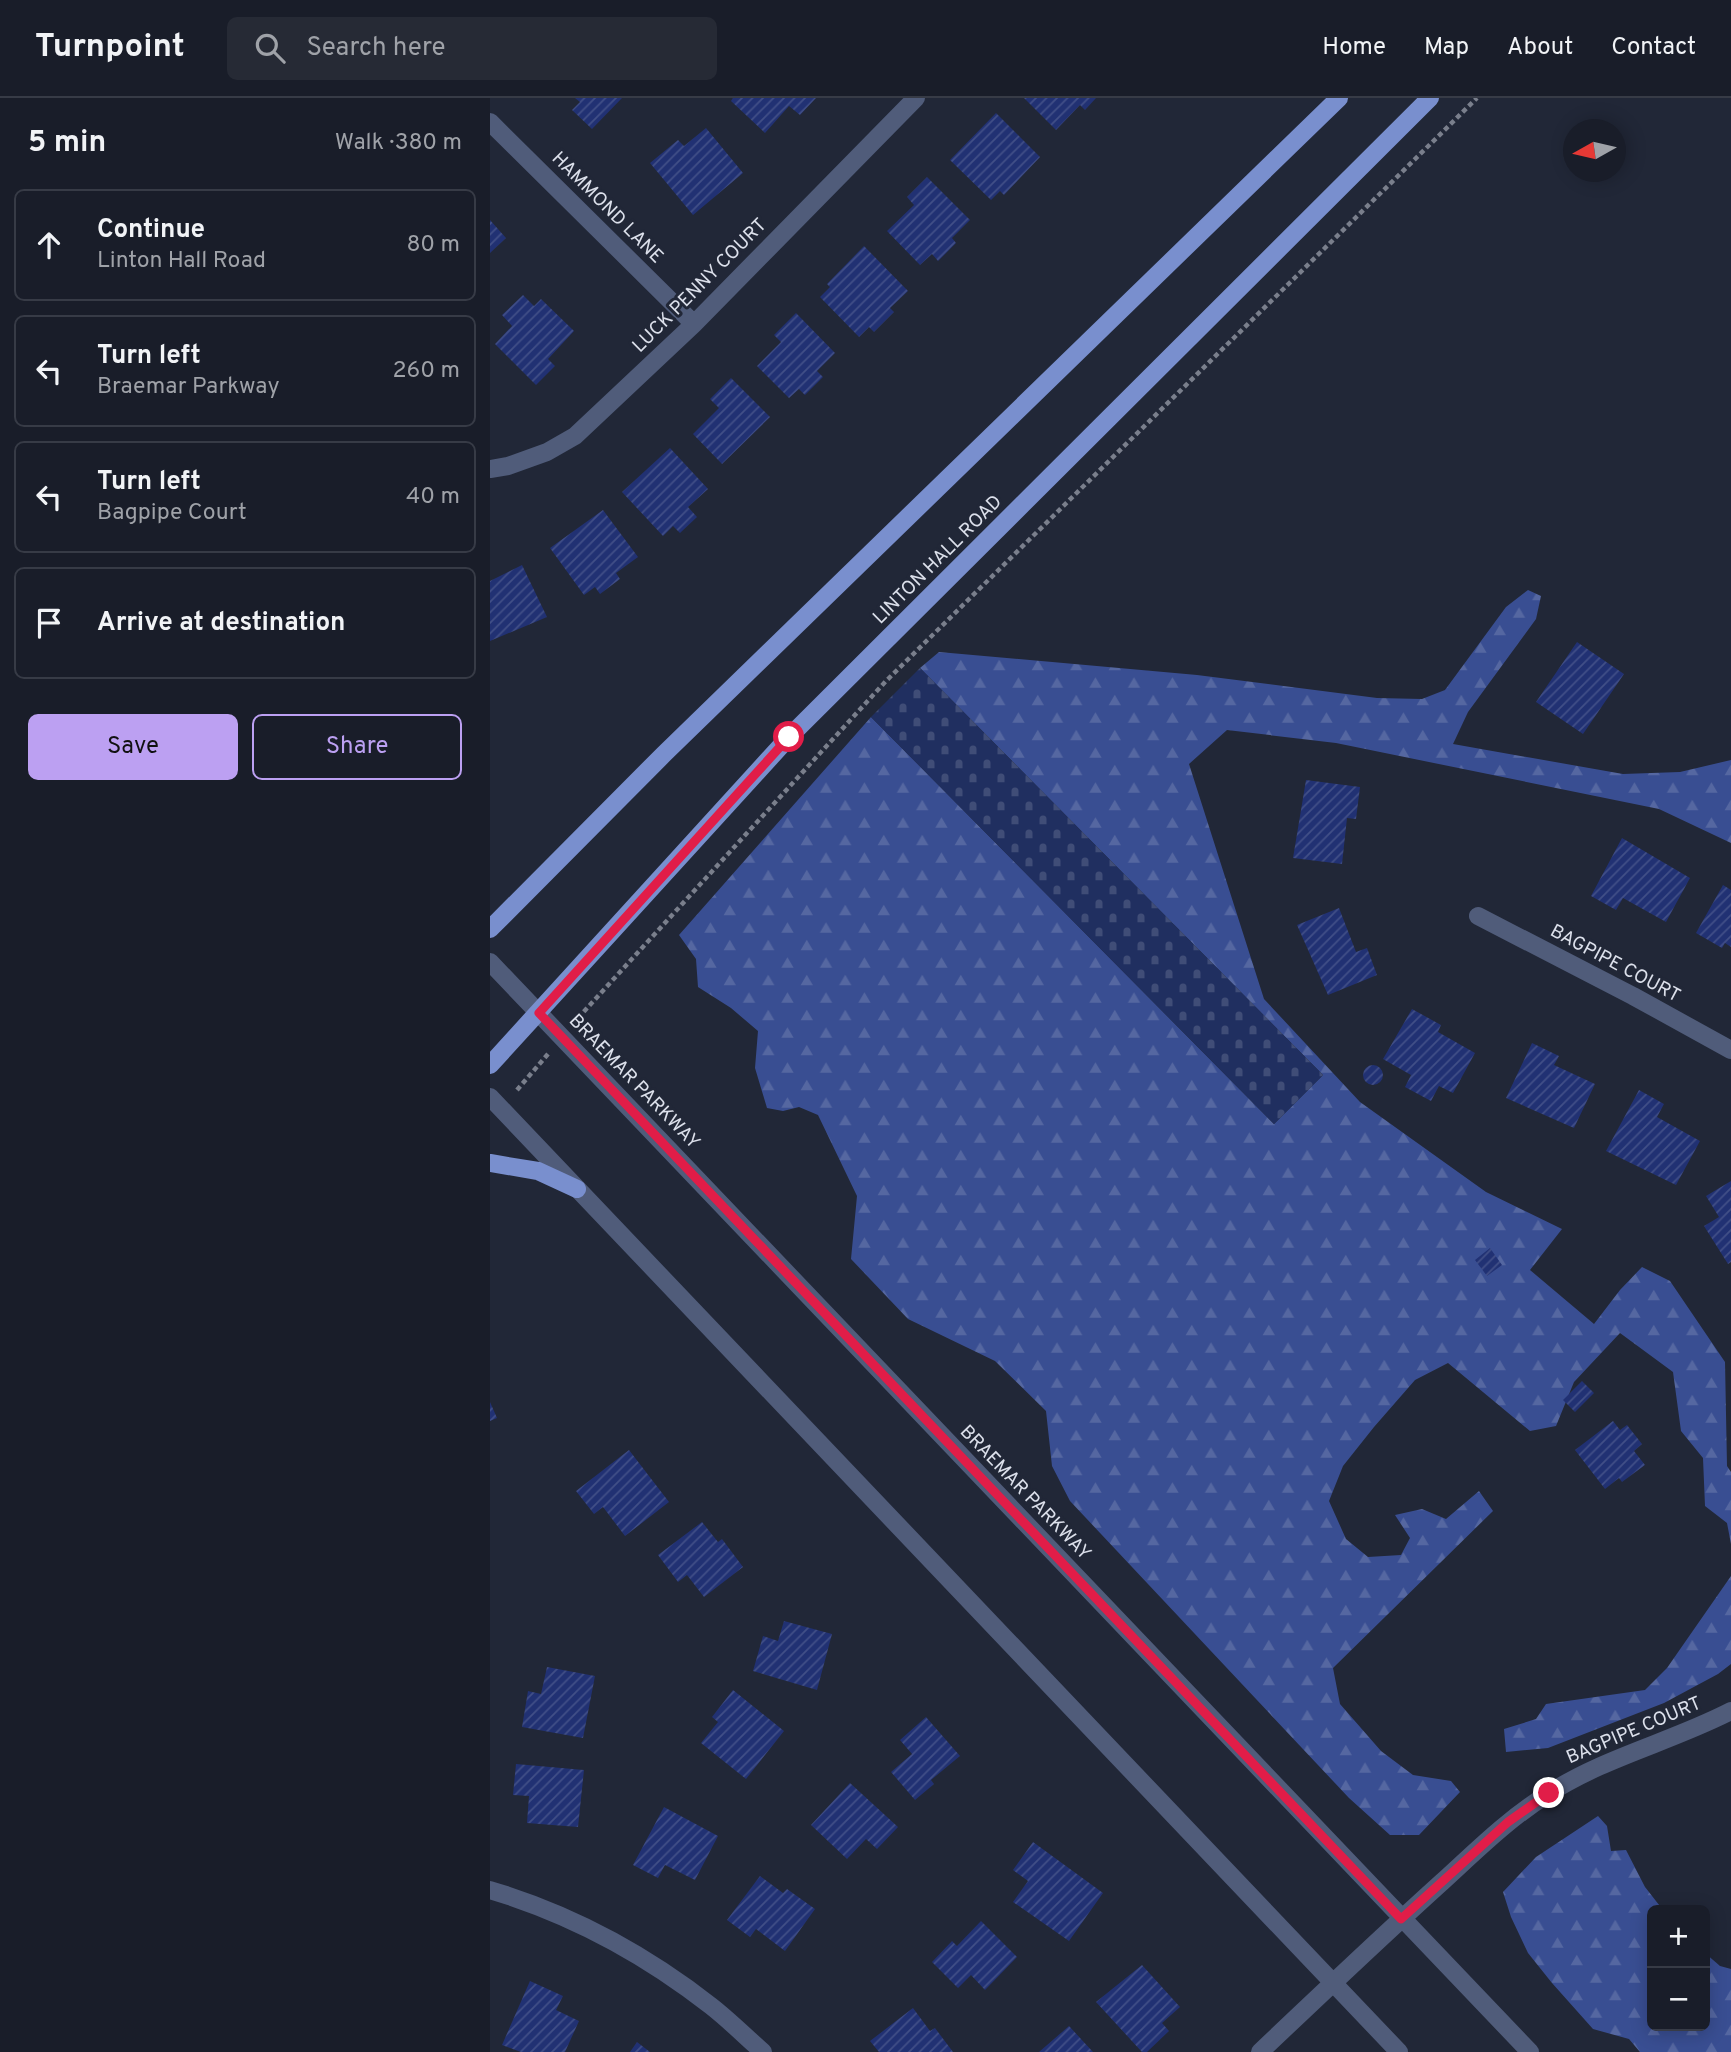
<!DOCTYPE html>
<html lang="en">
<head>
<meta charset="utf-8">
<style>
  :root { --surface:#191d29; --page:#262a35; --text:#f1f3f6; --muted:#9fa2a8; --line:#373b46; --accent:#bca0f2 }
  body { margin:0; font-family:Overpass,sans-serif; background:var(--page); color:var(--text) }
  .controls { position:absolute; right:21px; bottom:21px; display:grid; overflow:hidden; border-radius:10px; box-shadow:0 4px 18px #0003 }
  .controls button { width:63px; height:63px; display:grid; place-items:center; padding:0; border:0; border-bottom:2px solid var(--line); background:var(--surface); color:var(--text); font:35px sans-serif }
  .compass { position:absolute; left:1073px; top:21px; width:63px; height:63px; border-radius:50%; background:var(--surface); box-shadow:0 4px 18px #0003; rotate:262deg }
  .stop { position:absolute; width:21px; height:21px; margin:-16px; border:5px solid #e11d48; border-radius:50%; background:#fff }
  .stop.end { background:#e11d48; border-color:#fff; box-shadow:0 2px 7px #0008 }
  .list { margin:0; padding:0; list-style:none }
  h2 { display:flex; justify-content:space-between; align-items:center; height:91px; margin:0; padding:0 28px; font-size:30px }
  h2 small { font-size:23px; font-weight:400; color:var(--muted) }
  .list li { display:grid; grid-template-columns:46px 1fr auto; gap:21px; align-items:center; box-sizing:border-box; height:112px; margin:0 14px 14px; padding:0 14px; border:2px solid var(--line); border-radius:10px }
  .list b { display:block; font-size:26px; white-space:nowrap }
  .list p { margin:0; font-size:23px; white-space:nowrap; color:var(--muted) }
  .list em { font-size:23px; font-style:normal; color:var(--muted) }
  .actions { display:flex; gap:14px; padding:21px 28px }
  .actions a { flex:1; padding:16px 0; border:2px solid var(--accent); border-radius:10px; text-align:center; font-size:24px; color:var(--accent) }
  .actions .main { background:var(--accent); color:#111 }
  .icon { flex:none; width:38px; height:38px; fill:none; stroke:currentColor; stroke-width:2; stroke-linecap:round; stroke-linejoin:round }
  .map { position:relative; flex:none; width:1241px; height:1954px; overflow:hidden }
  header { display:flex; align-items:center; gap:42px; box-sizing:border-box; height:98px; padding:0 35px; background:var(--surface); border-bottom:2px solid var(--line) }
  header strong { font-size:33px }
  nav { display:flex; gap:38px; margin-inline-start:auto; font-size:24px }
  .search { width:490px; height:63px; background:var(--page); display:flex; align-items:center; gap:18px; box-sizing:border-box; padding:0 24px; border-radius:10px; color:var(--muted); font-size:26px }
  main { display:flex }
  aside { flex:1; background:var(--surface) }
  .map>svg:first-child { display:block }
</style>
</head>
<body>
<header>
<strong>Turnpoint</strong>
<div class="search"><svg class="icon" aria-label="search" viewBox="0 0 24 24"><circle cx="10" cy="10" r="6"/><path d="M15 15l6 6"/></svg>Search here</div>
<nav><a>Home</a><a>Map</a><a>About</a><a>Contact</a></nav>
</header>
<main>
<aside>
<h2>5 min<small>Walk · 380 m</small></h2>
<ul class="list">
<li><svg class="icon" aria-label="ahead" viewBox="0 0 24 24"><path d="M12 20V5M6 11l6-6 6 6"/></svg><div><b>Continue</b><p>Linton Hall Road</p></div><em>80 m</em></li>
<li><svg class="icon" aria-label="left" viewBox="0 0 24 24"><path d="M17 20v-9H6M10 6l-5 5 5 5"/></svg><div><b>Turn left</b><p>Braemar Parkway</p></div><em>260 m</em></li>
<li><svg class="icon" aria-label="left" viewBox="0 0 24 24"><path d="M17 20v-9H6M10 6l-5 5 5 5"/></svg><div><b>Turn left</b><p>Bagpipe Court</p></div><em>40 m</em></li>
<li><svg class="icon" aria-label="arrive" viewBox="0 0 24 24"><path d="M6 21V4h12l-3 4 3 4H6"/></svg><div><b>Arrive at destination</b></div></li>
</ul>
<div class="actions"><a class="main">Save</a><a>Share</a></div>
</aside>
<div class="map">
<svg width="1241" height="1954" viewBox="0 0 1241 1954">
  <defs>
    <pattern id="forest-firs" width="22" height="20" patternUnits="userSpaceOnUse" patternTransform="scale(1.75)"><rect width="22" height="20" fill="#394e92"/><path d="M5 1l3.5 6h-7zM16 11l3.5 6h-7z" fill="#5567a1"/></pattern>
    <pattern id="cemetery-stones" width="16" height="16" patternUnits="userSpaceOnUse" patternTransform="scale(1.75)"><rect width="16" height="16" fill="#202f60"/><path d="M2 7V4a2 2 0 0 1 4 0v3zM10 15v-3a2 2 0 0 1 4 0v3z" fill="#404d77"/></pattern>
    <pattern id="building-hatch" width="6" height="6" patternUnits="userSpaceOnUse" patternTransform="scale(1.75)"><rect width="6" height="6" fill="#213173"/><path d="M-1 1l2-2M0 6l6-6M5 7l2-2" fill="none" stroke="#414f87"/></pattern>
  </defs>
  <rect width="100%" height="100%" fill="#212737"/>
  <path fill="url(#forest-firs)" d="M1038,492L1051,498L1046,521L978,614L963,646L1133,676L1190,674L1241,662V745L1169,711L846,645L737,632L699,666L774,901L870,1004L996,1094L1072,1131L1040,1172L1104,1226L1130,1192L1152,1169L1180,1183L1235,1264L1237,1368L1241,1374V1446L1237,1425L1215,1408L1213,1360L1191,1333L1183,1274L1130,1235L1084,1284L1066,1328L1040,1333L958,1265L925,1282L884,1329L853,1368L839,1403L856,1441L878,1459L911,1457L920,1440L905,1417L932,1411L956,1421L989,1393L1003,1413L843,1570L850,1606L891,1653L923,1677L961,1683L970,1694L929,1737H900L859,1700L580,1403L562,1368L556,1313L505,1263L418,1221L361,1161L367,1098L328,1017L309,1009L293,1013L277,1010L265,970L268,933L241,910L208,889L206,861L189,837L381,619L784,1026L833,977L430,570L449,554L707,577L887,600L932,601L955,592L1016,509Z
    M1241,1478V1566L1228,1576L1174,1605L1058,1650L1016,1654L1014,1631L1046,1621L1056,1606L1155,1592L1177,1570Z
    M1108,1718L1117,1728L1121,1753L1136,1752L1155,1789L1173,1812H1162V1928H1215V1855L1230,1868L1241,1871V1954H1150L1139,1941L1103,1931L1062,1885L1038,1855L1021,1819L1013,1794L1046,1759Z"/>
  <path fill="url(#cemetery-stones)" d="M430,570L833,977L784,1026L381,619Z"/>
  <path fill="url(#building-hatch)" d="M85,0H132L102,31L82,12L90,4Z
    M243,0H326L310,17L299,8L275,35L241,3Z
    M534,0H606L595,12L590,7L566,32Z
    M506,15L550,59L514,97L510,93L501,102L460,62Z
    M216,30L253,75L203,117L160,65L188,42L194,48Z
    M437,79L480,122L462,140L466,145L448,163L442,156L430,167L397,133L424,107L417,99Z
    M0,122L16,140L0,155Z
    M374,148L418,193L400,210L404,214L384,234L379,229L369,239L330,199L340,189L337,186Z
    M33,197L44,208L51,201L84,233L58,261L65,268L46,287L5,246L22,228L12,217Z
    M306,215L345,255L327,273L333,279L315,297L309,291L299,300L267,268L291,244L284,237Z
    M241,280L280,319L232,366L203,336L229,310L220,301Z
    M180,350L218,391L198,409L207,419L190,435L183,428L173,438L132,394Z
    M113,412L148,459L126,475L130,481L110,496L105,489L94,497L60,450Z
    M32,467L57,519L0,543V483Z
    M1087,544L1134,576L1093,636L1046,604Z
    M816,682L870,689L866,721L857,720L852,766L803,760Z
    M1132,740L1200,780L1176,824L1133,800L1126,812L1101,798Z
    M1233,787L1241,792V849L1235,845L1232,850L1206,835Z
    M849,810L866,854L877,850L887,877L838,897L807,827Z
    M922,911L951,927L948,934L985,955L963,995L949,988L941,1003L915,989L921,977L893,961Z
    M1042,945L1069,958L1064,967L1105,986L1084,1030L1016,1000Z
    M873 977a10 10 0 1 1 20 0a10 10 0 1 1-20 0Z
    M1149,992L1174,1006L1167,1019L1210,1043L1186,1087L1116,1053Z
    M1241,1083V1164L1238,1166L1214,1128L1229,1119L1216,1098Z
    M1000,1150L1012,1167L997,1178L985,1162Z
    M1092,1283L1104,1295L1085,1314L1073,1302Z
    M0,1304L7,1320L0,1323Z
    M1123,1323L1130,1332L1137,1327L1152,1346L1144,1353L1155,1367L1132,1384L1129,1380L1115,1391L1085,1352Z
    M139,1352L179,1404L135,1438L113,1409L104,1416L86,1393Z
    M212,1424L228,1444L232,1441L253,1469L214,1499L197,1477L188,1484L168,1457Z
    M294,1523L342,1536L327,1592L263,1573L273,1538L288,1543Z
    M57,1569L105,1578L93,1640L32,1629L38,1593L51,1596Z
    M243,1592L294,1633L256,1681L211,1645L228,1624L222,1619Z
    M436,1619L470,1658L441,1682L444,1686L425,1702L401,1674L422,1656L410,1642Z
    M26,1666L94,1672L88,1729L37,1725L39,1698L23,1697Z
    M360,1685L408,1729L387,1751L376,1741L357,1761L321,1727Z
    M174,1709L228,1738L205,1782L175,1767L168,1780L143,1767Z
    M543,1744L613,1795L579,1843L523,1804L538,1783L523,1772Z
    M270,1778L293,1795L297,1791L325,1811L295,1853L266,1831L260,1839L237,1822Z
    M491,1823L527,1859L495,1892L481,1877L468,1890L442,1864L462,1843L467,1848Z
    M652,1867L690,1909L672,1925L679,1933L657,1954H652L606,1904Z
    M40,1883L73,1898L66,1912L89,1923L75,1954H31L12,1947Z
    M423,1910L440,1933L445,1930L463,1954H389L380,1943Z
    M579,1928L603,1954H549Z
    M147,1944L160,1954H140Z"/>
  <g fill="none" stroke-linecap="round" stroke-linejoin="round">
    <path stroke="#7a7f8c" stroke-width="4.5" stroke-dasharray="5 3.5" stroke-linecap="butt" d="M88,920L396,583L987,0
      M27,992L58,956"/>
    <path stroke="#505c7a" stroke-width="18" d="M0,24L204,226
      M0,371L18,368L57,354L85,338L204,226L426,0
      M988,818L1143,898L1241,952
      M0,864L1040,1954
      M0,999L909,1954
      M0,1792C80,1816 156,1857 221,1908C239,1922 256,1939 273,1954
      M770,1954C830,1897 890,1840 952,1784C986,1753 1019,1720 1058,1696C1115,1659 1181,1644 1241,1613"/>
    <path stroke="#798fce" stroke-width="18" d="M0,831L174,656L849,0
      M0,967L299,639L940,0
      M0,1065L48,1073L87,1091"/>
  </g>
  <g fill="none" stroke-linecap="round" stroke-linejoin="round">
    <path stroke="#e11d48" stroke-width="9" d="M299,639L49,915L911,1821L1018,1724L1059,1695"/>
  </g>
  <g text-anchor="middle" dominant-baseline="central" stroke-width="6" stroke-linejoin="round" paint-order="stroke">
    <g font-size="19" fill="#dce0eb" stroke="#212737">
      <text transform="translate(117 110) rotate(45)">HAMMOND LANE</text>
      <text transform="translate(210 188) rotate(-45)">LUCK PENNY COURT</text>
      <text transform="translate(448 462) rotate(-45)">LINTON HALL ROAD</text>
      <text transform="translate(1125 866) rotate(28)">BAGPIPE COURT</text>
      <text transform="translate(144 984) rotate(46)">BRAEMAR PARKWAY</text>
      <text transform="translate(535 1395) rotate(46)">BRAEMAR PARKWAY</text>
      <text transform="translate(1144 1633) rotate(-23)">BAGPIPE COURT</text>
    </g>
  </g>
</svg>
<div class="controls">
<button>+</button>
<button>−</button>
</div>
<svg class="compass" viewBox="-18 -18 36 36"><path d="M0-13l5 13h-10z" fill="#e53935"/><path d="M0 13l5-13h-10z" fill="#9fa2a8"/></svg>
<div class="stop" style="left:299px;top:639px"></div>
<div class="stop end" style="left:1059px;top:1695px"></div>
</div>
</main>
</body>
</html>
